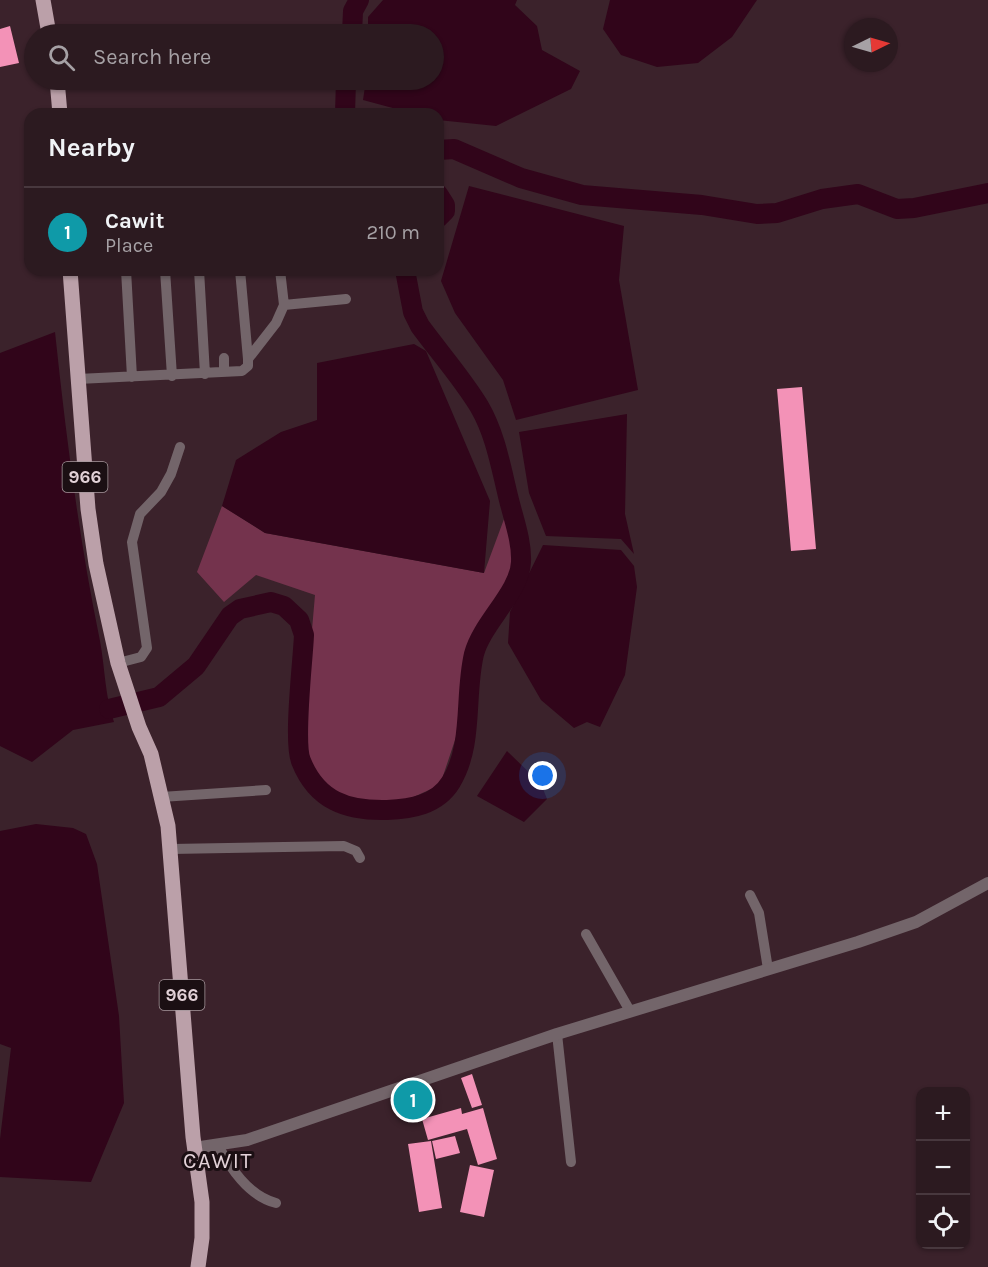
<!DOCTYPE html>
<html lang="en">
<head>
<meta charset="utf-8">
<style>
  :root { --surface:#2c1a20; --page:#342329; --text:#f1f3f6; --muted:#a6a1a5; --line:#48383e; --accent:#0fd5b4 }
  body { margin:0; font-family:Karla,sans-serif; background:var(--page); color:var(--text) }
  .controls { position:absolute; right:18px; bottom:18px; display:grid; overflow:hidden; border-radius:12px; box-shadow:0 2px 4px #0004 }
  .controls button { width:54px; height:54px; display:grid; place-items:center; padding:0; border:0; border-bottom:2px solid var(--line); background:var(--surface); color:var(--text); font:30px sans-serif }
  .compass { position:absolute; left:844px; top:18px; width:54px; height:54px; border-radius:50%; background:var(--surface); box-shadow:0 2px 4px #0004; rotate:85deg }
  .you { position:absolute; left:543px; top:776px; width:21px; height:21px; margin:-15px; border:4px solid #fff; border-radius:50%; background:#1a73e8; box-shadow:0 0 0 9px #1a73e833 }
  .badge { display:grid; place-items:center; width:39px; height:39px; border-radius:50%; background:var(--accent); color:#fff; font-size:20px; font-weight:700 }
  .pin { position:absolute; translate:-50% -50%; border:3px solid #fff; box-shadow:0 2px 6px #0006 }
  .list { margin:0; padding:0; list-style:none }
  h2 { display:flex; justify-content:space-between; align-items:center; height:78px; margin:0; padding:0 24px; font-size:26px }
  h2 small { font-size:20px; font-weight:400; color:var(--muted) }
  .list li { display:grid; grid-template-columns:39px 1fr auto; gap:18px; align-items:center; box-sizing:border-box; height:90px; padding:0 24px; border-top:2px solid var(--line) }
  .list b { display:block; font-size:22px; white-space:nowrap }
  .list p { margin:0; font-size:20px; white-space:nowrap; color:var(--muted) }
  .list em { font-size:20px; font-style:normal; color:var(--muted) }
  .icon { flex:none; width:33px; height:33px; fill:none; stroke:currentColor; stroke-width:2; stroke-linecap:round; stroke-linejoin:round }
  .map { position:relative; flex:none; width:988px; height:1267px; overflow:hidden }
  .search { position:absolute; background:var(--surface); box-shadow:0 2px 4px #0004; left:24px; top:24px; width:420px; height:66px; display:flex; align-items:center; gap:15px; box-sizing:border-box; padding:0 21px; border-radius:33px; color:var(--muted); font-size:22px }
  .panel { position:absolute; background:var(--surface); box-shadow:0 2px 4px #0004; left:24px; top:108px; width:420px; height:168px; border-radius:18px }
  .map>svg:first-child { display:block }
</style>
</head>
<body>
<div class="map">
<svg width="988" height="1267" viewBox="0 0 988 1267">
  <rect width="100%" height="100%" fill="#3b222b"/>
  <path fill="#74334d" d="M222,506L265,533L484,573L507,511L517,546L511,572L469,649L456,737L440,785L398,804L341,800L310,767L304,722L315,595L256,575L224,602L197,572Z"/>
  <path fill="#31051a" d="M383,0H517L515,5L537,26L542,50L580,71L571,89L496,126L438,120V114H415L363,100L366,80H434V34H368V17Z
    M610,0H757L732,37L698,63L657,67L621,55L603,29Z
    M469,186L624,226L619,280L638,390L516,420L503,380L455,313L441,281Z
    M55,332C66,436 79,539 100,641C105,668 105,697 114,722L73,730L32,762L0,746V353Z
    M414,344L426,351L490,501L484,573L265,533L222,506L236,460L281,432L317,420V363Z
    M627,414L625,514L634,554L621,539L546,536L529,493L519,432Z
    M543,545L621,550L634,566L637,587L625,675L600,727L587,722L574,728L541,700L508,643L510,612Z
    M507,751L541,784L547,799L524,822L477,796Z
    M36,824L73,828L86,834L97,864L119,1016L124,1103L91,1182L0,1177V1139L11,1048L0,1044V831Z"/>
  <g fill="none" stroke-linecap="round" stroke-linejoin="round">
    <path stroke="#31051a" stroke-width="20" d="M352,34L353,11L359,0
      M345,114L346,80
      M438,150L454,149L521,178L582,195L702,205L757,214L777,213L822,199L858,194L897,209L914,208L988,193
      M438,194L445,205V211L438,218
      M109,709L159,697L196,666L230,616L240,609L271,602L284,606L299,620L304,635C303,660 293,742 301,761C317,801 347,811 387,810C411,809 437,805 451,782C474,744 464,696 474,654C482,623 520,592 521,562C522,542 514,520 509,500C501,468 496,435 479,406C462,378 439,352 420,326L413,312L405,270"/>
  </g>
  <path fill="#f392b7" d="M10,26L19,63L0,67V29Z
    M24,184H30V205H25Z
    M802,387L816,549L791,551L777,389Z
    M472,1074L482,1105L472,1108L461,1078Z
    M429,1088L433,1099L423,1102L419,1091Z
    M461,1108L462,1114L483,1108L497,1159L478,1165L467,1129L428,1140L422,1119Z
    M455,1136L460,1153L436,1159L432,1141Z
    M431,1141L442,1208L419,1212L408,1144Z
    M470,1165L494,1170L484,1217L460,1212Z"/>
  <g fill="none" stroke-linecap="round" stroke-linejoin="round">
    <path stroke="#73656a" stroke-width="10" d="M126,270L132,377
      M165,270L172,376
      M199,270L205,374
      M240,270L248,359
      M280,270L284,305
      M224,358V372
      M78,379L242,371L248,366V359L276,323L284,305L346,299
      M118,663L141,657L147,648L132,542L140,514L161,492L171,474L180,447
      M161,797L266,790
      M171,849L344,846L356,851L360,858
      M750,895L759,913L768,969
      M586,934L630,1011
      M557,1034L571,1162
      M217,1144C230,1167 248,1196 276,1203"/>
    <path stroke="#73656a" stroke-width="12" d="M194,1148L247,1140L557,1034L858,942L916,922L988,883"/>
    <path stroke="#bba0a9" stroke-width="15" d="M43,0L49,34
      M57,80L60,114
      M70,270L88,509L96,564L118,663L139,727L151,754L168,826L193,1137L202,1202V1238L198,1267"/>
  </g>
  <g text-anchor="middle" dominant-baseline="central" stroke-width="6" stroke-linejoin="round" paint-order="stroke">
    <g fill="#1b0f13" stroke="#a7989d" stroke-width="1.5">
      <rect x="62.5" y="462" width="45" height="30" rx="4.5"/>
      <rect x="159.5" y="980" width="45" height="30" rx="4.5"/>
    </g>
    <g font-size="18" font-weight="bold" fill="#e3d2d8">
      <text x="85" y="477">966</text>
      <text x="182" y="995">966</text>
    </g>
    <g font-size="22" letter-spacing="1.5" fill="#e3d2d8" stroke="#1b0f13">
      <text x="218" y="1161">CAWIT</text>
    </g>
  </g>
</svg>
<div class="controls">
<button>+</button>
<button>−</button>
<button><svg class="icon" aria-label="locate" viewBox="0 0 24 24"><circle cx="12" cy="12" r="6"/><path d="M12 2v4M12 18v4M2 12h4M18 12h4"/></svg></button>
</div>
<svg class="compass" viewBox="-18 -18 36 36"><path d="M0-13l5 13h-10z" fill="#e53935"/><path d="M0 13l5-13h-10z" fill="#a6a1a5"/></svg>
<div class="you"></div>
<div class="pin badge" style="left:413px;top:1100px;background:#0f9aa8">1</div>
<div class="search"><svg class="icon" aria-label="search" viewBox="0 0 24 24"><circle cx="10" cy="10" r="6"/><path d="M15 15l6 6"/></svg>Search here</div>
<section class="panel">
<h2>Nearby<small></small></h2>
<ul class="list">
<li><span class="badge" style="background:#0f9aa8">1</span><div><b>Cawit</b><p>Place</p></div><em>210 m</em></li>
</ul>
</section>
</div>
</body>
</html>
